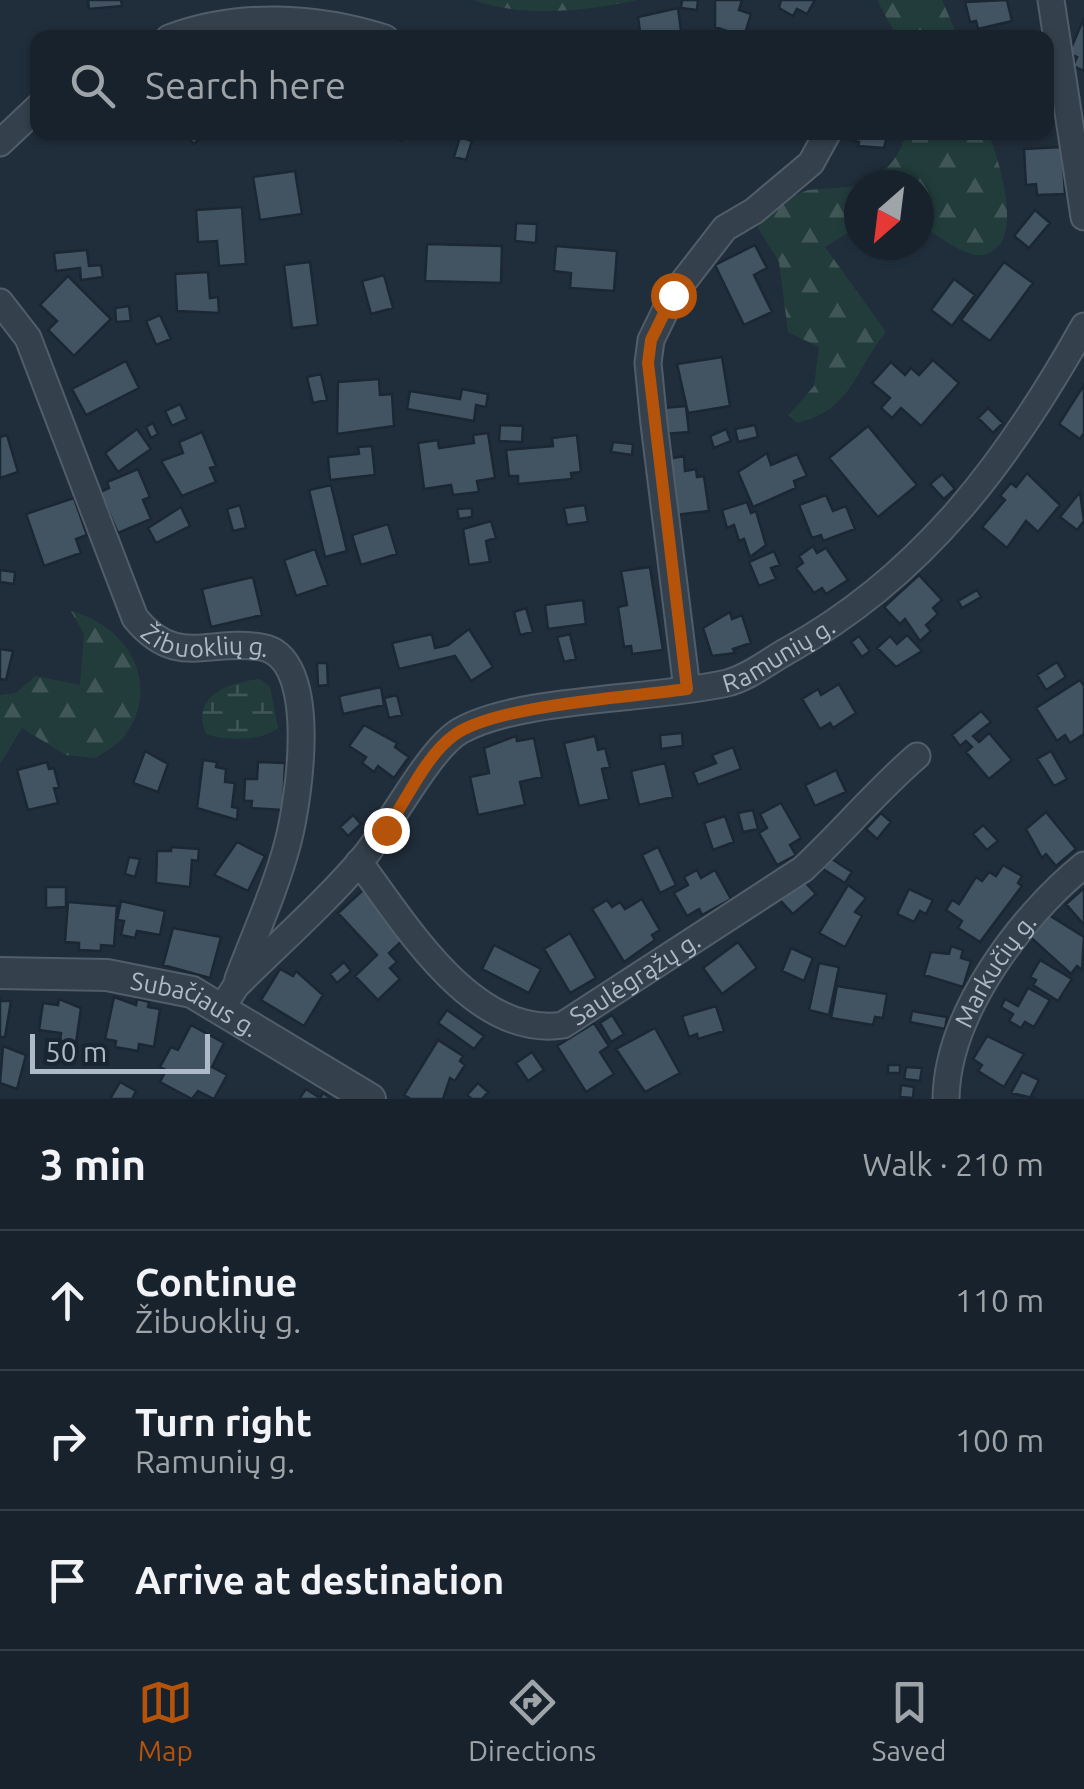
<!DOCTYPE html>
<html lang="en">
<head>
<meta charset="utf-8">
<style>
  :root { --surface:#18222c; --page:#212a34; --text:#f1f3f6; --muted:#9fa4a9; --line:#363f48; --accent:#b45309 }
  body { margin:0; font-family:Ubuntu,sans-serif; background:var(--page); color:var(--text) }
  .compass { position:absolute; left:844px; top:170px; width:90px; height:90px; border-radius:50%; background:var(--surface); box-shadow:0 2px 8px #0004; rotate:208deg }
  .scale { position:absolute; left:30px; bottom:25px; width:180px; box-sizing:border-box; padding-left:10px; border:5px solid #aebac7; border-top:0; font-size:28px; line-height:35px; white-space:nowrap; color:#aebac7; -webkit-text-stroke:8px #192530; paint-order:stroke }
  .stop { position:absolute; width:30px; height:30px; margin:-22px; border:8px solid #b45309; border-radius:50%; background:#fff }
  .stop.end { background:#b45309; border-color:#fff; box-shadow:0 2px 10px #0008 }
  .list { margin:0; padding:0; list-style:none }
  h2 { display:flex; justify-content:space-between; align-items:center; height:130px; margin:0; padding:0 40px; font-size:42px }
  h2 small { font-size:32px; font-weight:400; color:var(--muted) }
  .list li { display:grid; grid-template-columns:65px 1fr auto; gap:30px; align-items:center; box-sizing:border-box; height:140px; padding:0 40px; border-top:2px solid var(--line) }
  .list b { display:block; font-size:38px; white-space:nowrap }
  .list p { margin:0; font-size:32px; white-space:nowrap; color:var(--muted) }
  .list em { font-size:32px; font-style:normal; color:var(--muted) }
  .icon { flex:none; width:55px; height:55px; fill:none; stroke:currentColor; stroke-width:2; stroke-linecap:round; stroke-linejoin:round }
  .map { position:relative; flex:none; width:1084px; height:1099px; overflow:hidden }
  .search { position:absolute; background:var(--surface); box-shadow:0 2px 8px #0004; left:30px; right:30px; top:30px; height:110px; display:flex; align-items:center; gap:25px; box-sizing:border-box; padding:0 35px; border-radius:20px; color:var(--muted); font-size:38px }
  .sheet { height:550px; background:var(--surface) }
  nav { display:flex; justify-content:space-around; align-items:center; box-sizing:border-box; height:140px; border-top:2px solid var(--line); background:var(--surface); font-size:28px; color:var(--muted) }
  nav a { display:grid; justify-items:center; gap:5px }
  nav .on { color:var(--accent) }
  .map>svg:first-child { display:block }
</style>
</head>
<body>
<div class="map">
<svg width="1084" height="1099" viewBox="0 0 1084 1099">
  <defs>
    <pattern id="forest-firs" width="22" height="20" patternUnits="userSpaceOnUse" patternTransform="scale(2.5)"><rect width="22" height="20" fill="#223c3c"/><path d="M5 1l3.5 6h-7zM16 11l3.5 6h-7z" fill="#405657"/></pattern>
    <pattern id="wetland-marsh" width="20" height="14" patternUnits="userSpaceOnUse" patternTransform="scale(2.5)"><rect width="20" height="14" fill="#223c3c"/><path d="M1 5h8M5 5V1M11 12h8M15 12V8" fill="none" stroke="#405657"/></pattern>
  </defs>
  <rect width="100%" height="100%" fill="#202e3b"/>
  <path fill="url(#forest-firs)" d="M473,0H637C586,11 524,18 473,0Z
    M877,0H942L958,37H897Z
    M907,132L988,133C998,157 1028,246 983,255C964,258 935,233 919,224V185H860C886,172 898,161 907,132Z
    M859,186V226L825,247L886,332C853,372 853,409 797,423L789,415L814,386L819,347L788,332L779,262L758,228L769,206L808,190Z
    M71,611C129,626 164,687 122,739C116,746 104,752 96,758L66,755L22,728L0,764V695L16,693L35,676L80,685L84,634Z"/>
  <path fill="url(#wetland-marsh)" d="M260,679L270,687L278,728C263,741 224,741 206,734C190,697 227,682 260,679Z"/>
  <path fill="#425462" stroke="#1b2732" stroke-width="2.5" d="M88,0H121L122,6L89,9Z
    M682,0H698L697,10L681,8Z
    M715,0H742L739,10L751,14L744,37L715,27Z
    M781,0H815L807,14L797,9L793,16L779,8Z
    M1007,0L1012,21L978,29L976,21L970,22L965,2Z
    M678,8L682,38H645L640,32L638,17Z
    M1084,18V71L1073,66L1077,57L1069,53Z
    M183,132H206L194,144Z
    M385,132H418L416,137L405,133L402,141Z
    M851,132H888L884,148L858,146L859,142L850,140Z
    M460,137L472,141L466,160L454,157Z
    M1062,147L1065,194L1037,195L1036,184L1026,185L1024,149Z
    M295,171L302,214L260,220L253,177Z
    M242,207L246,264L219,266L217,241L198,242L196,210Z
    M1035,210L1050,223L1029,248L1014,236Z
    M516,223L537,224L536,243L515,241Z
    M427,244L502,246L501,283L425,281Z
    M755,245L767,268L754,275L772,312L744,325L715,265Z
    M556,246L617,251L614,291L570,288L571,273L554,271Z
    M87,250L89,266L101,265L103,277L81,280L80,268L56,271L54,253Z
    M310,262L318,325L292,328L284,265Z
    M1004,262L1033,283L990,341L961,320Z
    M208,272L210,298L218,297L219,313L177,311L175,274Z
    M384,275L393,308L371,314L362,281Z
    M68,276L111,319L74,356L48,330L57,321L40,305Z
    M954,279L975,295L952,326L931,310Z
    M129,306L131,321L116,322L115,308Z
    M160,315L171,339L156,345L146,321Z
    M722,357L730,406L688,413L677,364Z
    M933,360L959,383L921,426L901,408L892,418L881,408L890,398L872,383L891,362L905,375L911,368L919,375Z
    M126,361L139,388L86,415L72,389Z
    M321,374L327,400L313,403L307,377Z
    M379,379L380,395L392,394L394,426L337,434L338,382Z
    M1084,385V433L1080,439L1059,424Z
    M462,389L488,394L486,407L476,405L474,421L407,409L410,391L460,399Z
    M180,404L187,419L172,426L165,411Z
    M686,406L689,432L665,434L663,408Z
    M988,408L1003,423L993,433L978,418Z
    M153,423L158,434L151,438L146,427Z
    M500,425L523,426L522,442L499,441Z
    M755,425L758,437L738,442L735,429Z
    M868,426L917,485L878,517L829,458Z
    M137,429L151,449L118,472L105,453Z
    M726,429L731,441L714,448L710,436Z
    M202,432L216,466L210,468L216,482L182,496L161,461L183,453L179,442Z
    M488,433L495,478L477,481L479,492L453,495L451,485L424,489L418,443L438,440L439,448L474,443L473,435Z
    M7,435L18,472L0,478V437Z
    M577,435L581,472L571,473L572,479L518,484V476H509L506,450L553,446L552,438Z
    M613,442L633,444L632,455L611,452Z
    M372,446L375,475L330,480L328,457L359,454L358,447Z
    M767,453L771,465L797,454L807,476L794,481L796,488L753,507L738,472Z
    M684,456L685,471L696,469L697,477L704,476L709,511L675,515L668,459Z
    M138,469L150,497L143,500L151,519L118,533L100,492L109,488L107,482Z
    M1027,473L1060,505L1038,532L1026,521L1007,548L982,527L1005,500L1000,496L1011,483L1016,487Z
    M942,474L955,489L944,499L930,484Z
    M331,485L347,551L325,557L309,490Z
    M1080,492L1084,521L1077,530L1060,517Z
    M826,495L833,511L846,506L855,529L823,541L821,535L812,538L799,505Z
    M74,498L87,535L76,539L81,553L44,566L26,514Z
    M747,502L751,513L756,511L766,545L750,557L744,539L739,541L734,525L727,528L722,510Z
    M240,505L246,528L233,531L227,509Z
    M585,505L588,522L567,525L564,508Z
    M181,507L190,526L156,543L148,528Z
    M472,508V517L459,519L457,509Z
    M491,521L496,538L486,541L490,562L469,565L463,529Z
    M388,524L397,554L361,565L352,535Z
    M813,546L817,553L826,548L848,580L826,594L822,588L814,593L796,568L803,563L799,556Z
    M315,549L328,585L296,596L284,560Z
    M774,551L780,565L771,568L776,579L759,586L749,562Z
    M650,567L663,650L632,654L631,646L624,647L618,607L627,605L621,571Z
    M0,570L15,572L14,584L0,582Z
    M919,575L942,600L933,608L938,614L926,625L931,631L920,641L905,619L900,624L884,607Z
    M253,577L262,615L211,627L202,589Z
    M977,590L981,597L962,608L958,601Z
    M583,600L586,624L548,629L545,605Z
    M526,608L533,632L520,635L514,612Z
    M730,612L732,619L742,615L751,643L733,649L735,653L712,656L703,628Z
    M469,629L493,667L471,681L455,656L399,669L392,643L432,634L435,648L448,645Z
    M570,634L576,659L564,662L557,637Z
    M907,635L922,651L896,667L877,648L890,636L897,644Z
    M859,636L870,651L862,657L851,642Z
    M0,649L13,651L6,680L0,679Z
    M1057,662L1066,677L1046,690L1037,675Z
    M317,663H327L328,685L318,686Z
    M1080,680L1084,686V734L1070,743L1065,735L1057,741L1036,708Z
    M839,684L856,713L833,728L830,723L820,729L802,699L818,689L821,695Z
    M381,687L384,705L343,714L339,696Z
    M397,695L402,715L389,718L384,698Z
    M981,711L991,722L973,736L979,742L989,733L1012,760L989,779L966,752L972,747L966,741L960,746L952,735Z
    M364,725L397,743L395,747L409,757L394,778L378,766L374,772L362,763L366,757L349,746Z
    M682,733L683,746L661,749L660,735Z
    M516,736L517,741L534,738L542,777L520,782L525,805L478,815L470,777L489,773L484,748Z
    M595,736L598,750L605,748L610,767L602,769L609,799L579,806L564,743Z
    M733,747L741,769L698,785L693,772L716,763L712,755Z
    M145,751L168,764L158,792L133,783Z
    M1051,751L1067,779L1054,786L1037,759Z
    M203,760L217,762L216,767L226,769L225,782L235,783L232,807L238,808L237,820L197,808Z
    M47,762L49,769L54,768L59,787L54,788L58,803L28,810L17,770Z
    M258,762L285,763L283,810L251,808L252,801H244L245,779H257Z
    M665,763L673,797L639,805L631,771Z
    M836,770L846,792L815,806L805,785Z
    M781,803L801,838L790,845L796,855L777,865L759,833L767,828L760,814Z
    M753,810L758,829L743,832L738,813Z
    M1046,812L1076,849L1056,866L1046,854L1042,858L1026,829Z
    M881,813L891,822L877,839L866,829Z
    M353,815L361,824L348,836L340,827Z
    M725,816L734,842L713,850L704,823Z
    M983,825L998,841L987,850L973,834Z
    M237,842L265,856L248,891L214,875Z
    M171,847L199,849L198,861L192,860L190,887L156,883L157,851H171Z
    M658,847L676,885L660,893L642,855Z
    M827,856L852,872L845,883L820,867Z
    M129,857L140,859L135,877L125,874Z
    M1003,865L1022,876L1018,883L1022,886L980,942L958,928L962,921L946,910L952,900L959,904L976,877L982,881L989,872L996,876Z
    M697,870L701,878L715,870L731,899L702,915L699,909L687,916L674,893L688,885L684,877Z
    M803,880L816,894L793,914L780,900Z
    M848,885L866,898L855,912L862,916L845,947L819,933Z
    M46,887H66V907L46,908Z
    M1084,888V925L1066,904Z
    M909,889L933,900L926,914L920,911L914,922L897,914Z
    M363,890L406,937L389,953L397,962L390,968L400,979L378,1000L355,976L377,955L338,913Z
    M642,899L660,930L652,935L655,940L624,962L592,909L607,900L612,907L620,902L625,909Z
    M121,901L165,911L160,935L137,931L135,938L121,935L124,921L117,920Z
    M68,902L117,906L114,946L101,945V951L79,950V943L65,942Z
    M1044,912L1084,937L1082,970L1077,966L1071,974L1028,935Z
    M173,928L221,937L210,978L163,965Z
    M570,933L596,978L570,993L544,949Z
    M738,942L757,968L722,994L703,968Z
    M494,945L541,969L529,993L482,969Z
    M951,946L963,950L961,958L971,961L963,987L924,975L931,952L949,954Z
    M791,948L813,958L804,981L782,971Z
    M1040,960L1072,979L1058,1001L1033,985L1036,980L1030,977Z
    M344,962L351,971L337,983L330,974Z
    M819,963L839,967L829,1015L809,1010Z
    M280,969L293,976L296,971L323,995L304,1026L261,1000Z
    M837,986L887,994L883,1018L875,1017L873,1025L831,1018Z
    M1028,988L1050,1000L1034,1027L1025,1022L1021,1028L1009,1021L1013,1014L1001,1007L1005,999L1018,1006Z
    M0,996L1,1001H11L5,1037H0Z
    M114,997L136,1005L137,999L149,1002L148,1007L160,1009L154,1047L139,1044L138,1051L115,1047L116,1041L105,1039Z
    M59,999L81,1008L76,1043L60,1041L61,1033L39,1030L43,1003L58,1005Z
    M716,1006L724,1031L698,1039L697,1034L689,1037L682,1016Z
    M447,1010L484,1036L474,1049L438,1023Z
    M912,1011L947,1017L945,1029L910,1022Z
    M612,1015L624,1034L611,1042L600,1023Z
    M594,1023L609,1046L600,1052L614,1074L586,1092L557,1046Z
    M191,1025L224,1043L212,1067L227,1075L214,1099L198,1091L192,1099L160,1082L166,1070L160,1067L171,1047L178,1050Z
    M655,1028L680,1073L645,1092L616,1049Z
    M987,1036L1024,1054L1004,1087L978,1071L982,1065L973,1059Z
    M438,1040L463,1056L460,1061L465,1065L455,1081L450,1078L443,1099H411L404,1095Z
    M3,1046L26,1055L17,1089L0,1083Z
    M532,1052L544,1070L528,1081L516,1063Z
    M888,1065H900V1073H888Z
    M906,1067L922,1068L920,1081L904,1079Z
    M1022,1072L1039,1080L1031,1096L1037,1099L1011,1093Z
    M120,1082L136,1091L132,1099H110Z
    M478,1083L488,1092L482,1099H472L467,1095Z
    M901,1085L914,1087L913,1098L900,1097Z
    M306,1089L320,1098L323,1093L332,1099H299Z"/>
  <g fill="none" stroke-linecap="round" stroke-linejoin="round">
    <g stroke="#515d69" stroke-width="29">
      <g id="minor">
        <path d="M1051,0L1084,217"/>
        <path d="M169,38C238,12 316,16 385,38"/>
        <path d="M0,143L38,107"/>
        <path id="s1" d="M0,302L28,338L135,618C177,669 208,638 261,647C321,656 299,799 288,842C276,888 255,934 238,979"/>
        <path d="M687,689L654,424L648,363L651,340L673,295L725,228L754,211L811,163L828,132"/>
        <path id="s2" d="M359,862C405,923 473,1039 563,1025L803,869C843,832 876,791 917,756"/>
        <path id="s3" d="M222,1008L236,986C278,944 325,903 364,857C390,826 429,749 460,731C519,697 655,700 727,683C748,678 769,661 787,651C924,576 1010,458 1084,326"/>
        <path id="s4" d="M946,1099C947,1014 1020,917 1084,865"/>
      </g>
    </g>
    <g stroke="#515d69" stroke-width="34">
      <g id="tertiary">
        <path id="s5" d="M0,973L107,975L192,992L370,1099"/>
      </g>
    </g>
    <use href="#minor" stroke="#34404b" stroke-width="25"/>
    <use href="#tertiary" stroke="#34404b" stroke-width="30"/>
  </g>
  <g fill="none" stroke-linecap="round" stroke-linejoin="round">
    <path stroke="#b45309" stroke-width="12" d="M386,830C406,801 425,757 453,736C493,705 633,697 687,689L648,363L651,340L673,295"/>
  </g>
  <g text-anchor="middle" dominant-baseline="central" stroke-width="9" stroke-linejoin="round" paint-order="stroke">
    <g font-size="25" fill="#aebac7" stroke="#192530">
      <text stroke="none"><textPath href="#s1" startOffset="425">Žibuoklių g.</textPath></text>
      <text stroke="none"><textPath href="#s3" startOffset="698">Ramunių g.</textPath></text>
      <text stroke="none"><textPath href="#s4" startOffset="140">Markučių g.</textPath></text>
      <text stroke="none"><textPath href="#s2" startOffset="360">Saulėgrąžų g.</textPath></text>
      <text stroke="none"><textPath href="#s5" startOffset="200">Subačiaus g.</textPath></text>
    </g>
  </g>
</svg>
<svg class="compass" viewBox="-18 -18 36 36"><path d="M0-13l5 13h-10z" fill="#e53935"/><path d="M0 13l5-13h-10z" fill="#9fa4a9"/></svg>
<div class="scale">50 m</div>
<div class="stop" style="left:673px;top:295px"></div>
<div class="stop end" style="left:386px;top:830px"></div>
<div class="search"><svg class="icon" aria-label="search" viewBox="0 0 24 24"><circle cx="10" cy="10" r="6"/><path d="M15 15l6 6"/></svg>Search here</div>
</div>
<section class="sheet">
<h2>3 min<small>Walk · 210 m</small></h2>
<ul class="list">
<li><svg class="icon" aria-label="ahead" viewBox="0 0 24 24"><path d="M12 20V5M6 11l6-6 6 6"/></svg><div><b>Continue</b><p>Žibuoklių g.</p></div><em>110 m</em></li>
<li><svg class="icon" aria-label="right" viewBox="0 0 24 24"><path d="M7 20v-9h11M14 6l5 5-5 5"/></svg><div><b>Turn right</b><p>Ramunių g.</p></div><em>100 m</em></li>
<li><svg class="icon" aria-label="arrive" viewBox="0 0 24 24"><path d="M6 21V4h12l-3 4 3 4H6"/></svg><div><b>Arrive at destination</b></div></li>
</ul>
</section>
<nav>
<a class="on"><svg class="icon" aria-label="map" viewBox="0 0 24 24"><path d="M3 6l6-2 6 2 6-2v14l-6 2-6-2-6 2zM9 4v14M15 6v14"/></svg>Map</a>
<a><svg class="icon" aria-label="directions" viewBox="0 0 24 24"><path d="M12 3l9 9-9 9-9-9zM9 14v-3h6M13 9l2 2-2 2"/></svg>Directions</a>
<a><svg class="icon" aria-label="saved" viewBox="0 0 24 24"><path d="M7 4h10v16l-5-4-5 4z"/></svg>Saved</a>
</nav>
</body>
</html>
